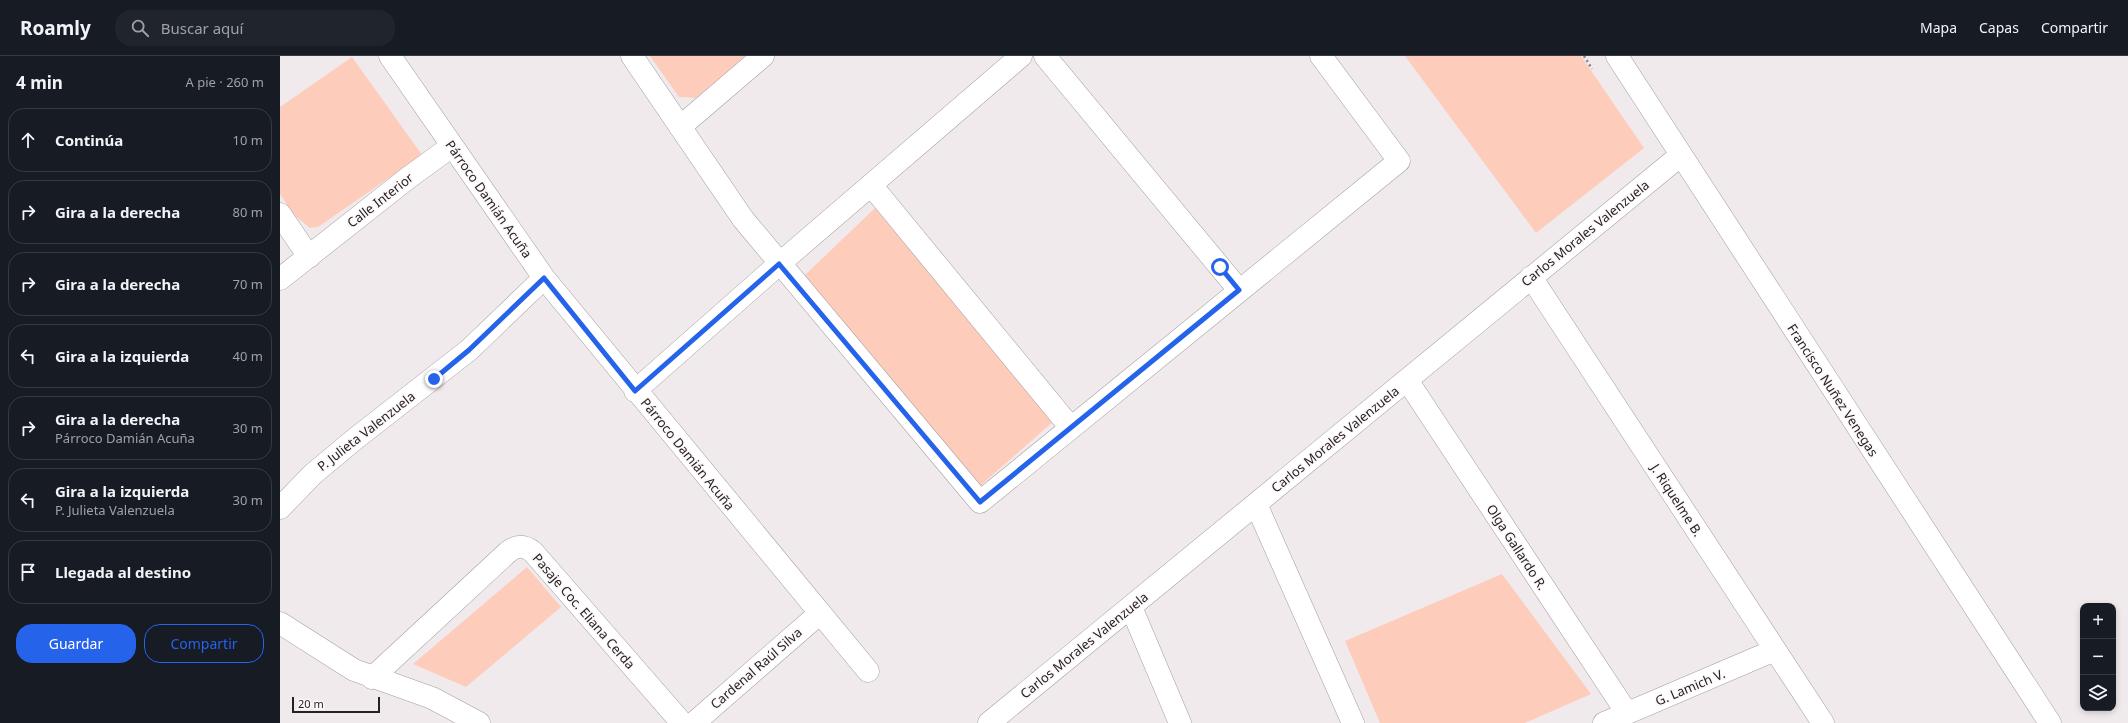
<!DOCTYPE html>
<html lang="es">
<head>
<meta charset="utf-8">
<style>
  :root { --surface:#171b24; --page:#20242c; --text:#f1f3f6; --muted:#9ea1a6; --line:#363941; --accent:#2563eb }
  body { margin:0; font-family:"Noto Sans",sans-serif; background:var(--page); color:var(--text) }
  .controls { position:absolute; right:12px; bottom:12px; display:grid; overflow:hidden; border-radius:8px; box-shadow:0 2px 6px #0003 }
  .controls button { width:36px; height:36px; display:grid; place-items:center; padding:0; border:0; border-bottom:1px solid var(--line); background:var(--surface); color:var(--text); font:20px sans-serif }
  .scale { position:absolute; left:12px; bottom:10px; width:88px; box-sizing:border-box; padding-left:4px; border:2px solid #252223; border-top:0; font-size:11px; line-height:14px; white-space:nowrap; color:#252223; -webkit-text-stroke:3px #fdf7fa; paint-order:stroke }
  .stop { position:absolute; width:12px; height:12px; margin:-9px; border:3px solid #2563eb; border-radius:50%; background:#fff }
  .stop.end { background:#2563eb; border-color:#fff; box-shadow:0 1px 4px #0008 }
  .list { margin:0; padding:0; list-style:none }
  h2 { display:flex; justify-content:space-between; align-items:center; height:52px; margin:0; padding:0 16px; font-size:17px }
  h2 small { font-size:13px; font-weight:400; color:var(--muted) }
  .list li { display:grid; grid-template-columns:26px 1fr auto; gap:12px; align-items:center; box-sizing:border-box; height:64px; margin:0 8px 8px; padding:0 8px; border:1px solid var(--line); border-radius:16px }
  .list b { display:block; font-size:15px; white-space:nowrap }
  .list p { margin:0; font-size:13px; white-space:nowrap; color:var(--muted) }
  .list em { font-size:13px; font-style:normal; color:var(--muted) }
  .actions { display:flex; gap:8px; padding:12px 16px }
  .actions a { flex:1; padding:9px 0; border:1px solid var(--accent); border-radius:16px; text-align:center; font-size:14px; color:var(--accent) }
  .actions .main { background:var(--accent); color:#fff }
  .icon { flex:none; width:22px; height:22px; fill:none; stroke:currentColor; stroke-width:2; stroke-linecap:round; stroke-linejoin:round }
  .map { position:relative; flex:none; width:1848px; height:667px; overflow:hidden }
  header { display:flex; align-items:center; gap:24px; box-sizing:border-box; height:56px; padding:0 20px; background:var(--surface); border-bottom:1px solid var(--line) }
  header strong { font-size:19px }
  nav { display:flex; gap:22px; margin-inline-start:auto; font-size:14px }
  .search { width:280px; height:36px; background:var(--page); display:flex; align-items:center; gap:10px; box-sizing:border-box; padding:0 14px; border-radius:16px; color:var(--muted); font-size:15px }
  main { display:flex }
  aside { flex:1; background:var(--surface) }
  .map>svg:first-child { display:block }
</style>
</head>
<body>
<header>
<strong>Roamly</strong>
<div class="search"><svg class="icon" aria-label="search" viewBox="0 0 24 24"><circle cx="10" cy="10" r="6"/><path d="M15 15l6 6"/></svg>Buscar aquí</div>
<nav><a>Mapa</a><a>Capas</a><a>Compartir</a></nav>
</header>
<main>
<aside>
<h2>4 min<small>A pie · 260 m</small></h2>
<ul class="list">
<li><svg class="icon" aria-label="ahead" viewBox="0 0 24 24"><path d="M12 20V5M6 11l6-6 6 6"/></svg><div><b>Continúa</b></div><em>10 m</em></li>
<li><svg class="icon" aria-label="right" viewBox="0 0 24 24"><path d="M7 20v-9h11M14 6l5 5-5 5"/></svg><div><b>Gira a la derecha</b></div><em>80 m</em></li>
<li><svg class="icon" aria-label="right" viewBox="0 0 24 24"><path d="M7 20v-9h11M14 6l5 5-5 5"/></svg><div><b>Gira a la derecha</b></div><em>70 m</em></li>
<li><svg class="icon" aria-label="left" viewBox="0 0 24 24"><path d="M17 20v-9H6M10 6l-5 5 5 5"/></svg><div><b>Gira a la izquierda</b></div><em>40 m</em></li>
<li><svg class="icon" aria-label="right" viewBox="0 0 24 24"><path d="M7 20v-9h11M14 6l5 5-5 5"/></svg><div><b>Gira a la derecha</b><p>Párroco Damián Acuña</p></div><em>30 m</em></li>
<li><svg class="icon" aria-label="left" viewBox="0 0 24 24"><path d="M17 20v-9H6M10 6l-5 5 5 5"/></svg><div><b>Gira a la izquierda</b><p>P. Julieta Valenzuela</p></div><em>30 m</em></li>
<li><svg class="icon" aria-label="arrive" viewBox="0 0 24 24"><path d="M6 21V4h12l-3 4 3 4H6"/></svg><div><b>Llegada al destino</b></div></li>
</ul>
<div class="actions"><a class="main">Guardar</a><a>Compartir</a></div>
</aside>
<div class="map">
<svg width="1848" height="667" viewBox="0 0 1848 667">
  <rect width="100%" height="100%" fill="#f0eaed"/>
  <path fill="#feccbb" d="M370,0H465L416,42L399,41Z
    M1125,0H1301L1364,92L1256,177Z
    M72,1L142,99L38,171L30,172L14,159L0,138V51Z
    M595,152L775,364L700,430L524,220Z
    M247,511L281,551L186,631L133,608Z
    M1222,518L1311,638L1245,667H1100L1065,585Z"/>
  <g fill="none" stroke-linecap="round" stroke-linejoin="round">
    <g stroke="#a39ea0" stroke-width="23">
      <path id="minor" d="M110,0L264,222L588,615
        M352,0L463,163L700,446L1119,105L1041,0
        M765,0L959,234
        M1337,0L1770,667
        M400,71L483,0
        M591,129L791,372
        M0,158L29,201
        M1251,221L1543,667
        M0,223L128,122L172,90
        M1127,324L1347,657
        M355,335L499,208L741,0
        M976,448L1073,667
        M0,452L33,418L75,383L189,294L264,222
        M851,551L900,667
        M0,567L74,614L152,642L199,667
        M92,622L228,496C237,489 244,489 253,496L402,667
        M414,667L539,558
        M709,667L1401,99
        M1324,667L1495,594"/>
    </g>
    <path stroke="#868284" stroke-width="2.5" stroke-dasharray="2 3" stroke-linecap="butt" d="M1304,0L1312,13"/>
    <use href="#minor" stroke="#fff" stroke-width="22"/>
  </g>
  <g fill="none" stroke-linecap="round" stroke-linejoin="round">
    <path stroke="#2563eb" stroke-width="5" d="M154,323L189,294L264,222L355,335L499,208L700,446L959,234L940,211"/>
  </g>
  <g text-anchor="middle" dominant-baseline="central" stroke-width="3" stroke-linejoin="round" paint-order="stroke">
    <g font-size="13" fill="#252223" stroke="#fdf7fa">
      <text transform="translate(209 143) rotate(55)">Párroco Damián Acuña</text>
      <text transform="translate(100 144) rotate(-38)">Calle Interior</text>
      <text transform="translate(1305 177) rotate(-39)">Carlos Morales Valenzuela</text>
      <text transform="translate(1553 334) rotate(57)">Francisco Nuñez Venegas</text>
      <text transform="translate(86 375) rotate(-38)">P. Julieta Valenzuela</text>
      <text transform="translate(1055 383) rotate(-39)">Carlos Morales Valenzuela</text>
      <text transform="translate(408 398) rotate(51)">Párroco Damián Acuña</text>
      <text transform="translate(1397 444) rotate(57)">J. Riquelme B.</text>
      <text transform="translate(1237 491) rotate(57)">Olga Gallardo R.</text>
      <text transform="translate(304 555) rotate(49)">Pasaje Coc. Eliana Cerda</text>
      <text transform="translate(804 589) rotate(-39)">Carlos Morales Valenzuela</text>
      <text transform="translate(476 612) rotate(-41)">Cardenal Raúl Silva</text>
      <text transform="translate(1410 631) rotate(-23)">G. Lamich V.</text>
    </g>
  </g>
</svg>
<div class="controls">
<button>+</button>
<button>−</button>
<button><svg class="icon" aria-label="layers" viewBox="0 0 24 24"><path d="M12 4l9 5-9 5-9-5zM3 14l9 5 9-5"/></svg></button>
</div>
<div class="scale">20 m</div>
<div class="stop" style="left:940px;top:211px"></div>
<div class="stop end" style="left:154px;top:323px"></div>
</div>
</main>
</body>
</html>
